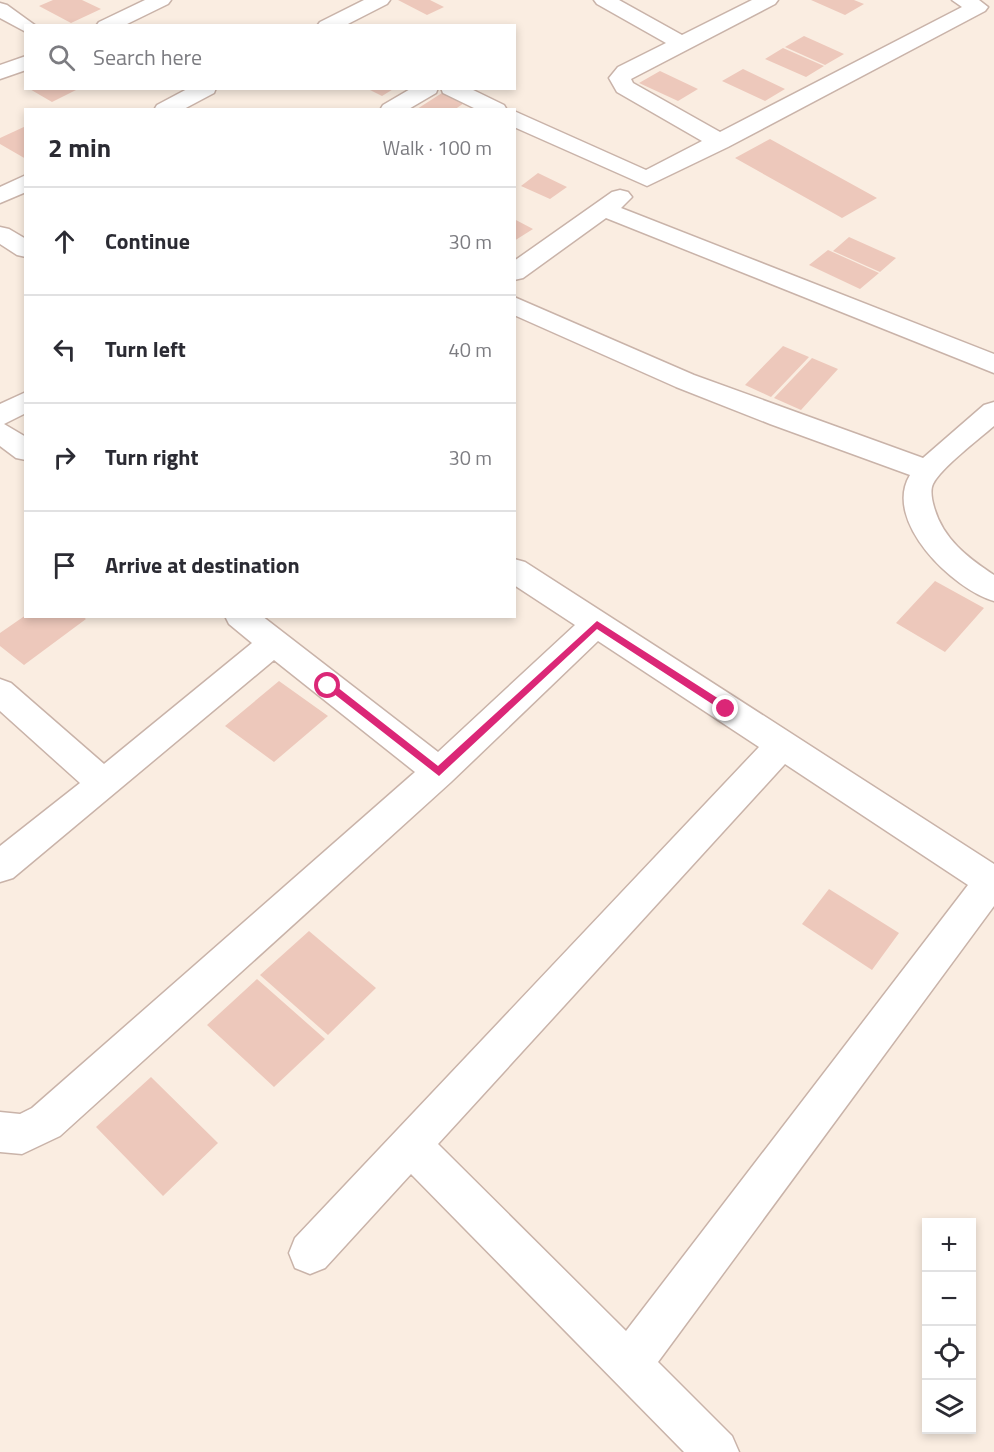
<!DOCTYPE html>
<html lang="en">
<head>
<meta charset="utf-8">
<style>
  :root { --surface:#fff; --page:#f2f2f3; --text:#2b2b33; --muted:#7c7c81; --line:#e1e1e2 }
  body { margin:0; font-family:"Titillium Web",sans-serif; background:var(--page); color:var(--text) }
  .controls { position:absolute; right:18px; bottom:18px; display:grid; overflow:hidden; border-radius:0px; box-shadow:0 3px 9px #0003 }
  .controls button { width:54px; height:54px; display:grid; place-items:center; padding:0; border:0; border-bottom:2px solid var(--line); background:var(--surface); color:var(--text); font:30px sans-serif }
  .stop { position:absolute; width:18px; height:18px; margin:-14px; border:4px solid #db2777; border-radius:50%; background:#fff }
  .stop.end { background:#db2777; border-color:#fff; box-shadow:0 2px 6px #0008 }
  .list { margin:0; padding:0; list-style:none }
  h2 { display:flex; justify-content:space-between; align-items:center; height:78px; margin:0; padding:0 24px; font-size:26px }
  h2 small { font-size:20px; font-weight:400; color:var(--muted) }
  .list li { display:grid; grid-template-columns:39px 1fr auto; gap:18px; align-items:center; box-sizing:border-box; height:108px; padding:0 24px; border-top:2px solid var(--line) }
  .list b { display:block; font-size:22px; white-space:nowrap }
  .list em { font-size:20px; font-style:normal; color:var(--muted) }
  .icon { flex:none; width:33px; height:33px; fill:none; stroke:currentColor; stroke-width:2; stroke-linecap:round; stroke-linejoin:round }
  .map { position:relative; flex:none; width:994px; height:1452px; overflow:hidden }
  .search { position:absolute; background:var(--surface); box-shadow:0 3px 9px #0003; left:24px; top:24px; width:492px; height:66px; display:flex; align-items:center; gap:15px; box-sizing:border-box; padding:0 21px; border-radius:0px; color:var(--muted); font-size:22px }
  .panel { position:absolute; background:var(--surface); box-shadow:0 3px 9px #0003; left:24px; top:108px; width:492px; height:510px; border-radius:0px }
  .map>svg:first-child { display:block }
</style>
</head>
<body>
<div class="map">
<svg width="994" height="1452" viewBox="0 0 994 1452">
  <rect width="100%" height="100%" fill="#faede1"/>
  <path fill="#edc8bb" d="M53,0H82L101,9L71,23L39,6Z
    M398,0H430L444,7L427,15Z
    M811,0H854L864,4L845,15Z
    M804,36L844,54L825,65L785,47Z
    M783,48L824,66L806,77L765,59Z
    M743,69L785,89L765,101L722,81Z
    M660,71L698,89L678,101L639,83Z
    M28,88H80L52,102Z
    M366,88H395L382,96Z
    M442,93L464,103L454,110L417,109Z
    M26,126V159L0,144V138Z
    M770,139L877,198L842,218L735,158Z
    M538,173L567,187L550,199L521,186Z
    M514,219L533,229L514,241Z
    M849,237L896,258L880,272L833,251Z
    M828,250L879,273L860,289L809,265Z
    M783,346L809,357L771,397L745,385Z
    M812,358L838,369L801,410L774,398Z
    M935,581L984,608L945,652L896,623Z
    M26,615L82,616L86,619L24,665L0,646V633Z
    M279,681L328,716L274,762L225,726Z
    M829,889L899,933L872,970L802,924Z
    M309,931L376,988L328,1035L260,975Z
    M257,979L325,1039L274,1087L207,1025Z
    M151,1077L218,1143L163,1196L96,1127Z"/>
  <g fill="none" stroke-linecap="round" stroke-linejoin="round">
    <g stroke="#c9b3a9" stroke-width="3">
      <path id="minor" d="M145,0H171L168,4L123,26H96L99,22Z
        M364,0H390L387,4L344,26H317L320,22Z
        M594,0H619L682,35L752,0H778L775,4L631,79L633,83L720,132L962,7L952,0H979L988,7L985,11L728,147L647,186L514,127V111L646,170L702,141L617,92L609,78L618,67L666,43L597,4Z
        M0,3L7,5L36,26H26V32L0,18Z
        M26,56V70L0,79V65Z
        M189,88H216L214,93L182,110H154L157,105Z
        M412,88H438L436,93L407,110H380L383,105Z
        M441,88H469L504,105L507,110H478L443,93Z
        M26,175V192L0,203V187Z
        M620,190L628,192L632,197L621,208L994,354V373L606,218L523,278L514,280V261L612,192Z
        M0,227L9,229L26,239V257L17,255L0,244Z
        M514,297L694,375L923,458L984,405L994,402V426C979,439 941,468 933,484C930,490 932,500 934,507C943,539 967,557 994,575V601C953,589 882,521 910,475L770,424L676,387L514,315Z
        M26,392V413L4,424L26,437V460L16,458L0,446V404Z
        M514,559L525,562L994,864V906L658,1362L732,1436L739,1452H684L411,1174L325,1268L310,1274L295,1268L289,1253L295,1238L759,747L598,641L451,782L60,1136L22,1154L0,1152V1112L20,1114L32,1108L415,772L274,660L13,878L0,882V846L80,783L0,711V679L11,683L104,764L252,643L229,624L225,616H262L438,752L575,625L514,585ZM785,764L968,885L626,1331L438,1144Z"/>
    </g>
    <use href="#minor" fill="#fff" fill-rule="evenodd"/>
  </g>
  <path fill="#db2777" d="M597,621L730,706V711H723L597,629L439,776L324,686L328,682L332,683L438,766Z"/>
</svg>
<div class="controls">
<button>+</button>
<button>−</button>
<button><svg class="icon" aria-label="locate" viewBox="0 0 24 24"><circle cx="12" cy="12" r="6"/><path d="M12 2v4M12 18v4M2 12h4M18 12h4"/></svg></button>
<button><svg class="icon" aria-label="layers" viewBox="0 0 24 24"><path d="M12 4l9 5-9 5-9-5zM3 14l9 5 9-5"/></svg></button>
</div>
<div class="stop" style="left:328px;top:686px"></div>
<div class="stop end" style="left:726px;top:709px"></div>
<div class="search"><svg class="icon" aria-label="search" viewBox="0 0 24 24"><circle cx="10" cy="10" r="6"/><path d="M15 15l6 6"/></svg>Search here</div>
<section class="panel">
<h2>2 min<small>Walk · 100 m</small></h2>
<ul class="list">
<li><svg class="icon" aria-label="ahead" viewBox="0 0 24 24"><path d="M12 20V5M6 11l6-6 6 6"/></svg><div><b>Continue</b></div><em>30 m</em></li>
<li><svg class="icon" aria-label="left" viewBox="0 0 24 24"><path d="M17 20v-9H6M10 6l-5 5 5 5"/></svg><div><b>Turn left</b></div><em>40 m</em></li>
<li><svg class="icon" aria-label="right" viewBox="0 0 24 24"><path d="M7 20v-9h11M14 6l5 5-5 5"/></svg><div><b>Turn right</b></div><em>30 m</em></li>
<li><svg class="icon" aria-label="arrive" viewBox="0 0 24 24"><path d="M6 21V4h12l-3 4 3 4H6"/></svg><div><b>Arrive at destination</b></div></li>
</ul>
</section>
</div>
</body>
</html>
